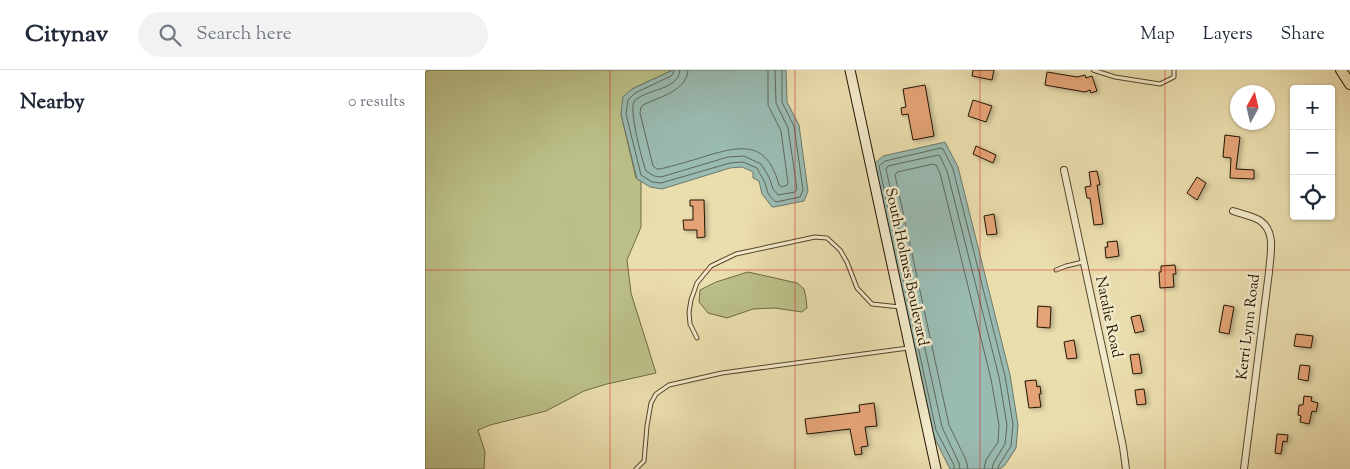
<!DOCTYPE html>
<html lang="en">
<head>
<meta charset="utf-8">
<style>
  :root { --surface:#fff; --page:#f2f2f3; --text:#1f2937; --muted:#747a83; --line:#e0e1e3 }
  body { margin:0; font-family:"Sorts Mill Goudy",serif; background:var(--page); color:var(--text) }
  .controls { position:absolute; right:15px; top:15px; display:grid; overflow:hidden; border-radius:5px; box-shadow:0 1px 4px #0004 }
  .controls button { width:45px; height:45px; display:grid; place-items:center; padding:0; border:0; border-bottom:1px solid var(--line); background:var(--surface); color:var(--text); font:25px sans-serif }
  .compass { position:absolute; left:805px; top:15px; width:45px; height:45px; border-radius:50%; background:var(--surface); box-shadow:0 1px 4px #0004; rotate:8deg }
  .list { margin:0; padding:0; list-style:none }
  h2 { display:flex; justify-content:space-between; align-items:center; height:65px; margin:0; padding:0 20px; font-size:21px }
  h2 small { font-size:16px; font-weight:400; color:var(--muted) }
  .icon { flex:none; width:28px; height:28px; fill:none; stroke:currentColor; stroke-width:2; stroke-linecap:round; stroke-linejoin:round }
  .map { position:relative; flex:none; width:925px; height:399px; overflow:hidden }
  header { display:flex; align-items:center; gap:30px; box-sizing:border-box; height:70px; padding:0 25px; background:var(--surface); border-bottom:1px solid var(--line) }
  header strong { font-size:24px }
  nav { display:flex; gap:28px; margin-inline-start:auto; font-size:18px }
  .search { width:350px; height:45px; background:var(--page); display:flex; align-items:center; gap:12px; box-sizing:border-box; padding:0 18px; border-radius:28px; color:var(--muted); font-size:19px }
  main { display:flex }
  aside { flex:1; background:var(--surface) }
  .map>svg:first-child { display:block }
</style>
</head>
<body>
<header>
<strong>Citynav</strong>
<div class="search"><svg class="icon" aria-label="search" viewBox="0 0 24 24"><circle cx="10" cy="10" r="6"/><path d="M15 15l6 6"/></svg>Search here</div>
<nav><a>Map</a><a>Layers</a><a>Share</a></nav>
</header>
<main>
<aside>
<h2>Nearby<small>0 results</small></h2>
<ul class="list">
</ul>
</aside>
<div class="map">
<svg width="925" height="399" viewBox="0 0 925 399">
  <defs>
    <filter id="shadow"><feDropShadow dx="2.5" dy="1.5" stdDeviation="2.5" flood-color="#0004"/></filter>
  </defs>
  <rect width="100%" height="100%" fill="#ebdeae"/>
  <filter id="stains"><feTurbulence type="fractalNoise" baseFrequency=".004" numOctaves="4"/><feColorMatrix values="0 0 0 0 .2 0 0 0 0 .09 0 0 0 0 .02 0 0 0 .5 -.17"/></filter>
  <radialGradient id="worn" r=".72"><stop offset=".6" stop-color="#630" stop-opacity="0"/><stop offset="1" stop-color="#630" stop-opacity=".3"/></radialGradient>
  <path fill="#bbc088" stroke="#6e6a44" d="M3,0H248L207,19L196,44L211,108L216,111V157L202,190L206,223L231,303L182,314L159,321L121,341L65,355L53,360L60,382L59,399H0V4Z
    M323,202L372,213L379,219L381,228L382,238L377,242L350,238L328,239L302,248L283,243L274,232L275,220L291,212Z"/>
  <path fill="#9abbb2" stroke="#6a786b" d="M248,0H361L362,32L374,55L383,121L379,131L349,137H347L337,124L334,111L328,108V102L317,97L305,98L237,119L225,117L212,109L196,44L198,27L207,19Z
    M520,72L533,97L585,305L593,355L591,378L580,395L575,399H525L506,361L449,94L458,86Z"/>
  <g fill="none" stroke-linecap="round" stroke-linejoin="round">
    <path stroke="#5e685a" stroke-width="1" d="M249,0L248,4L246,6L210,23L203,30L201,44L216,105L227,112L236,113L305,93L318,92L332,98C334,103 336,105 338,109C344,119 339,123 351,132L375,127L378,120L369,56L357,32V0
      M255,0C254,21 218,19 209,32C204,41 217,90 221,101L229,106L236,107L303,87L319,86L336,94L344,107L348,119L353,125L370,122L372,119L363,58L351,33L350,0
      M263,0C262,21 234,27 218,35L216,37L215,43L228,96L232,99H235C251,95 266,91 281,86C318,75 342,71 354,115L357,117L362,115L363,113L356,61L343,35V0
      M529,399V395L511,360L454,96L460,91L516,78L518,79L528,99L580,306L588,354L586,376L574,395L573,399
      M535,399L534,393L517,357L461,99L463,96L513,85L515,86L522,101L574,307L582,355L580,374L569,392L567,399
      M543,399L541,390L524,355L470,105L472,102L508,94L511,95L515,103L566,309L574,355L573,372L561,390L559,399"/>
  </g>
  <path fill="#e4a376" stroke="#221401" filter="url(#shadow)" d="M548,0H569L567,10L547,6Z
    M622,2L652,7L660,5L661,8L667,6L672,21L666,23L665,20L660,22L620,15Z
    M500,15L509,66L488,70L483,44L477,45L476,38L481,37L478,19Z
    M548,30L567,36L561,52L543,46Z
    M800,65L815,67L811,99L829,100V109L805,108L806,88L798,87Z
    M551,76L571,85L568,93L548,84Z
    M672,101L675,115H672L678,154L669,155L665,128H662L660,117L666,116L664,102Z
    M772,107L781,113L772,130L762,123Z
    M265,130H279L280,167L272,168V160H259L258,150H268V136H265Z
    M569,144L572,164L562,165L559,146Z
    M692,171L694,186L681,188L680,177H683L682,172Z
    M750,195L751,204H748L749,217L735,218L734,202H736V196Z
    M799,235L809,237L804,264L794,262Z
    M613,236L626,237L625,258L612,257Z
    M715,245L719,261L710,263L706,247Z
    M871,264L888,266L886,278L869,276Z
    M649,270L652,288L642,289L639,272Z
    M714,284L717,303L708,304L705,285Z
    M875,295L885,296L883,311L873,309Z
    M611,310L612,317L615,316L616,324H614L616,337L604,338L600,311Z
    M719,319L721,334L712,335L710,320Z
    M879,326L887,327L886,331L893,333L891,342L887,341L884,354L875,352L876,346L873,345L874,335H878Z
    M449,333L452,356L440,357L443,376L436,377L437,384L430,385L425,359L382,364L380,349L435,342L434,335Z
    M852,364L863,365L862,372L858,371L856,384L850,383Z"/>
  <g fill="none" stroke-linecap="round" stroke-linejoin="round">
    <g stroke="#54462c" stroke-width="5">
      <path id="service" d="M668,0L690,7L735,14L749,7V0
        M631,200L641,196L658,192
        M272,268L265,254L264,242L266,230L272,213L286,196L311,184L390,167L402,168L415,180L422,192L432,218L447,234L475,237
        M211,399L219,391L222,356L226,333L231,324L244,315L297,303L483,278"/>
    </g>
    <g stroke="#54462c" stroke-width="8">
      <path id="minor" d="M639,100L690,338L698,377L701,399
        M808,141C817,144 827,146 834,150C852,161 845,185 844,202L819,399"/>
    </g>
    <g stroke="#221401" stroke-width="11">
      <path id="secondary" d="M425,0L511,399"/>
    </g>
    <g stroke="#221401" stroke-width="12">
      <path id="primary" d="M916,0L925,14"/>
    </g>
    <use href="#service" stroke="#f2eaca" stroke-width="3"/>
    <use href="#minor" stroke="#f2eaca" stroke-width="6"/>
    <use href="#secondary" stroke="#f2eaca" stroke-width="9"/>
    <use href="#primary" stroke="#ebdeae" stroke-width="10"/>
  </g>
  <path fill="none" stroke="#d62828" stroke-width="1" stroke-opacity="0.55" d="M185,0V399M370,0V399M555,0V399M740,0V399M0,200H925"/>
  <g text-anchor="middle" dominant-baseline="central" stroke-width="5" stroke-linejoin="round" paint-order="stroke">
    <g font-size="15" fill="#221401" stroke="#f2eaca">
      <text transform="translate(481 197) rotate(78)">South Holmes Boulevard</text>
      <text transform="translate(683 247) rotate(78)">Natalie Road</text>
      <text transform="translate(824 257) rotate(-83)">Kerri Lynn Road</text>
    </g>
  </g>
  <rect width="100%" height="100%" filter="url(#stains)"/>
  <rect width="100%" height="100%" fill="url(#worn)"/>
</svg>
<div class="controls">
<button>+</button>
<button>−</button>
<button><svg class="icon" aria-label="locate" viewBox="0 0 24 24"><circle cx="12" cy="12" r="6"/><path d="M12 2v4M12 18v4M2 12h4M18 12h4"/></svg></button>
</div>
<svg class="compass" viewBox="-18 -18 36 36"><path d="M0-13l5 13h-10z" fill="#e53935"/><path d="M0 13l5-13h-10z" fill="#747a83"/></svg>
</div>
</main>
</body>
</html>
